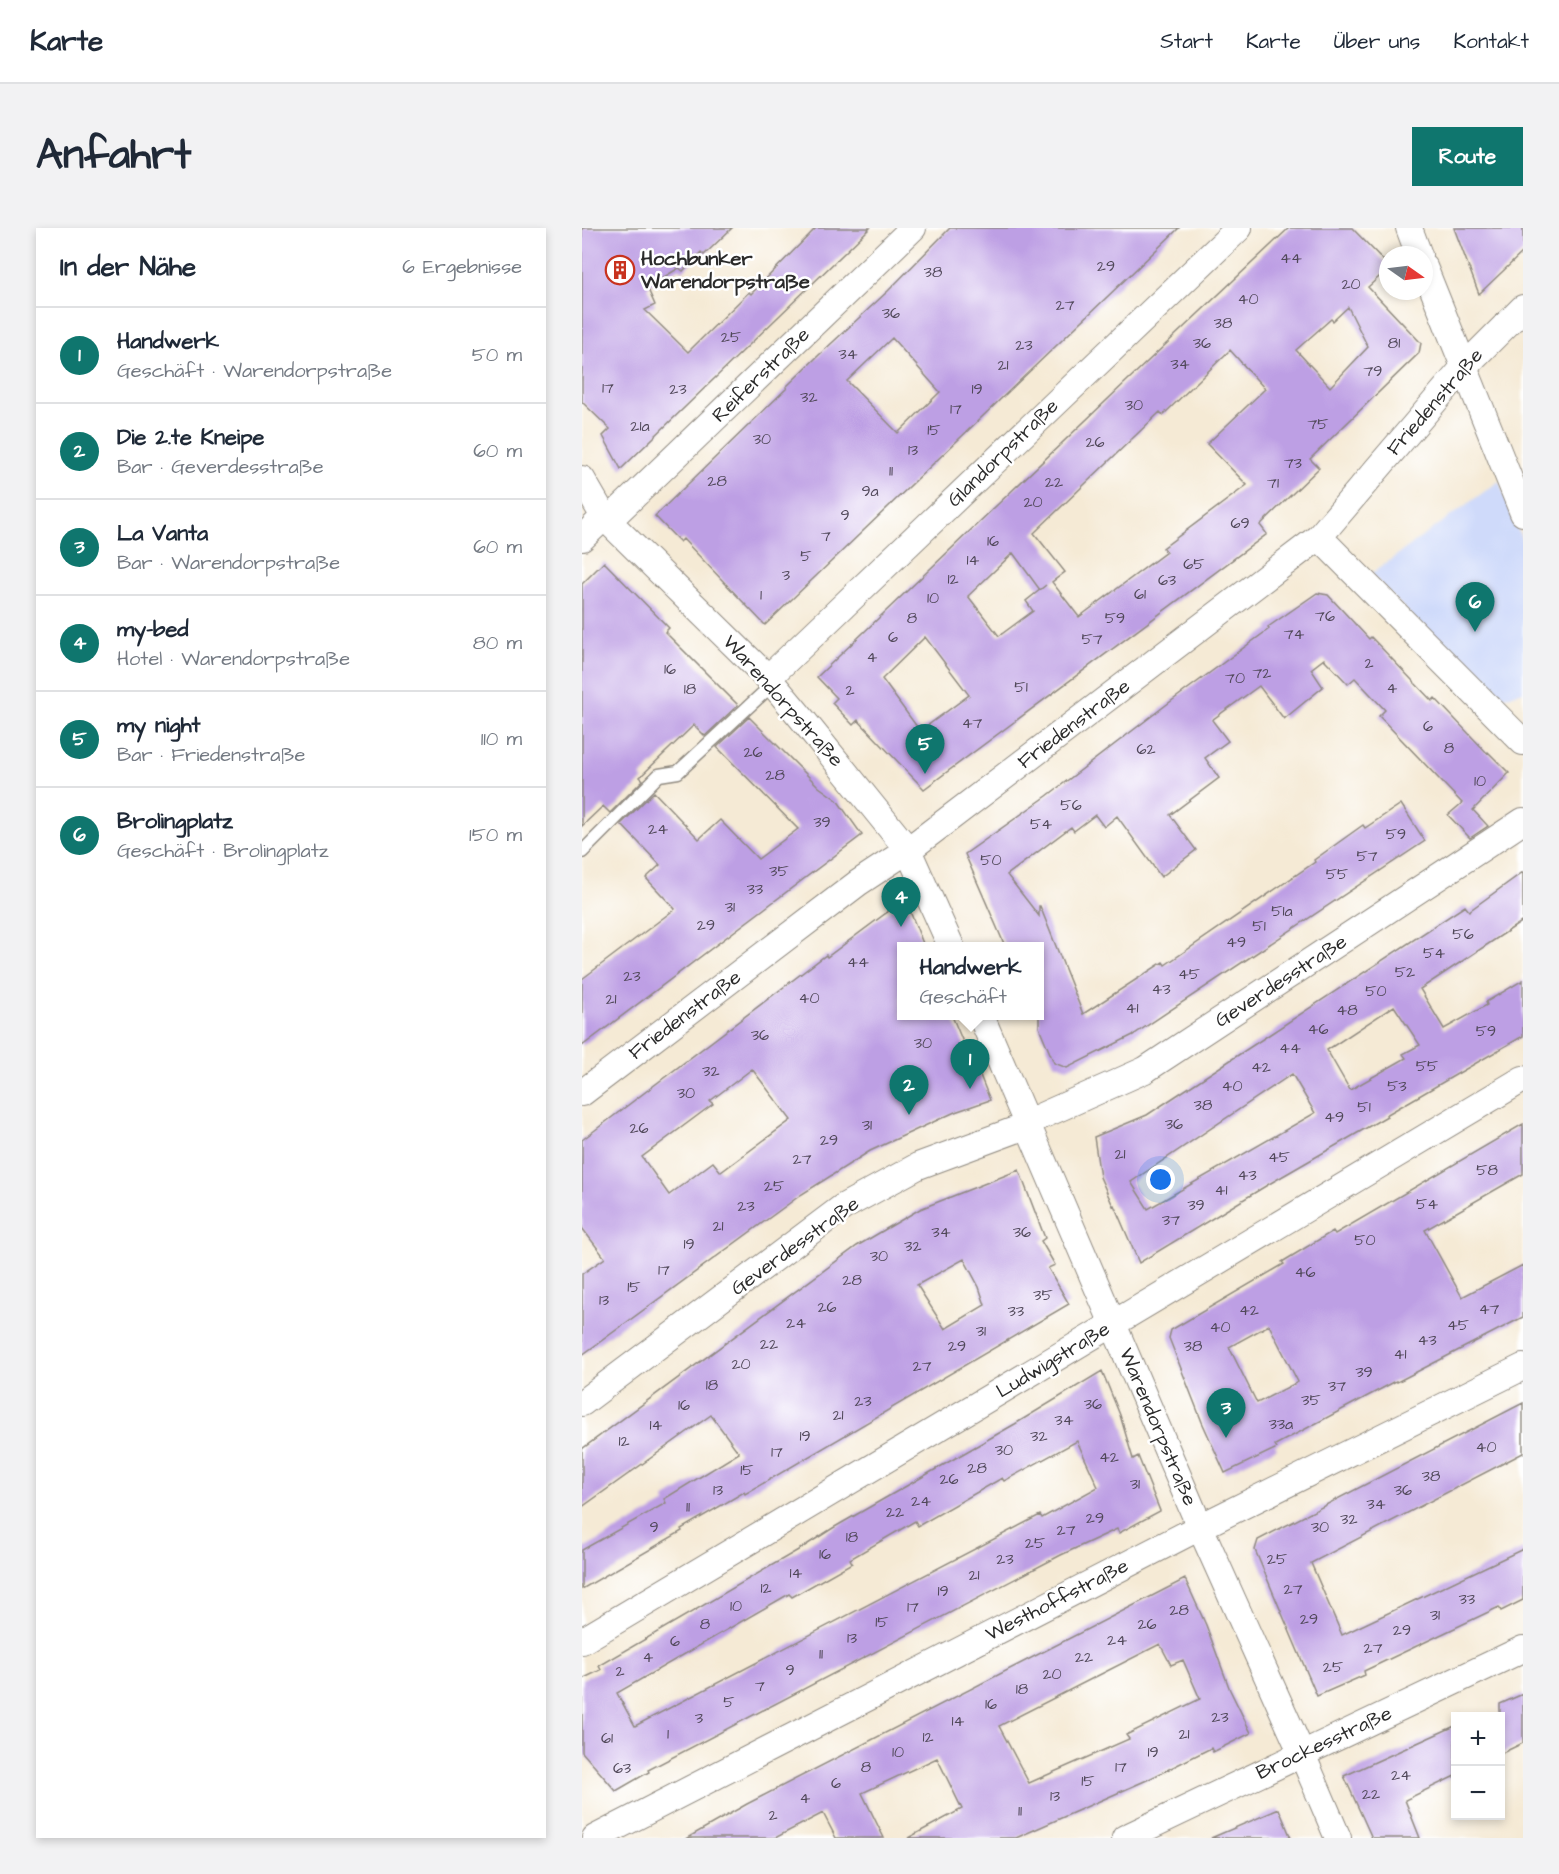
<!DOCTYPE html>
<html lang="de">
<head>
<meta charset="utf-8">
<style>
  :root { --surface:#fff; --page:#f2f2f3; --text:#1f2937; --muted:#747a83; --line:#e0e1e3; --accent:#0f766e }
  body { margin:0; font-family:"Architects Daughter",sans-serif; background:var(--page); color:var(--text) }
  .controls { position:absolute; right:18px; bottom:18px; display:grid; overflow:hidden; border-radius:0px; box-shadow:0 3px 9px #0003 }
  .controls button { width:54px; height:54px; display:grid; place-items:center; padding:0; border:0; border-bottom:2px solid var(--line); background:var(--surface); color:var(--text); font:30px sans-serif }
  .compass { position:absolute; left:797px; top:18px; width:54px; height:54px; border-radius:50%; background:var(--surface); box-shadow:0 3px 9px #0003; rotate:104deg }
  .you { position:absolute; left:579px; top:952px; width:21px; height:21px; margin:-15px; border:4px solid #fff; border-radius:50%; background:#1a73e8; box-shadow:0 0 0 9px #1a73e833 }
  .badge { display:grid; place-items:center; width:39px; height:39px; border-radius:50%; background:var(--accent); color:#fff; font-size:20px; font-weight:700 }
  .pin { position:absolute; translate:-50% -50px; filter:drop-shadow(0 2px 3px #0008) }
  .pin::after { content:''; position:absolute; top:32px; width:21px; height:18px; background:inherit; clip-path:polygon(0 0,100% 0,50% 100%) }
  .popup { position:absolute; left:315px; top:714px; width:147px; height:78px; box-sizing:border-box; display:grid; place-content:center; border-radius:0px; background:var(--surface); filter:drop-shadow(0 2px 4px #0005); font-size:20px; white-space:nowrap; color:var(--muted) }
  .popup b { font-size:22px; color:var(--text) }
  .popup::after { content:''; position:absolute; left:50%; top:100%; margin-left:-12px; border:12px solid transparent; border-top-color:var(--surface) }
  .list { margin:0; padding:0; list-style:none }
  h2 { display:flex; justify-content:space-between; align-items:center; height:78px; margin:0; padding:0 24px; font-size:26px }
  h2 small { font-size:20px; font-weight:400; color:var(--muted) }
  .list li { display:grid; grid-template-columns:39px 1fr auto; gap:18px; align-items:center; box-sizing:border-box; height:96px; padding:0 24px; border-top:2px solid var(--line) }
  .list b { display:block; font-size:22px; white-space:nowrap }
  .list p { margin:0; font-size:20px; white-space:nowrap; color:var(--muted) }
  .list em { font-size:20px; font-style:normal; color:var(--muted) }
  .map { position:relative; flex:none; width:941px; height:1610px; overflow:hidden; border-radius:0px }
  header { display:flex; align-items:center; gap:36px; box-sizing:border-box; height:84px; padding:0 30px; background:var(--surface); border-bottom:2px solid var(--line) }
  header strong { font-size:28px }
  nav { display:flex; gap:33px; margin-inline-start:auto; font-size:21px }
  .intro { display:flex; align-items:center; justify-content:space-between; box-sizing:border-box; height:144px; padding:0 36px }
  h1 { margin:0; font-size:42px }
  .button { padding:15px 27px; border-radius:0px; background:var(--accent); color:#fff; font-size:21px; font-weight:700 }
  main { display:flex; gap:36px; padding:0 36px }
  aside { flex:1; background:var(--surface); border-radius:0px; box-shadow:0 3px 9px #0003 }
  .map>svg:first-child { display:block }
</style>
</head>
<body>
<header>
<strong>Karte</strong>
<nav><a>Start</a><a>Karte</a><a>Über uns</a><a>Kontakt</a></nav>
</header>
<div class="intro"><h1>Anfahrt</h1><a class="button">Route</a></div>
<main>
<aside>
<h2>In der Nähe<small>6 Ergebnisse</small></h2>
<ul class="list">
<li><span class="badge">1</span><div><b>Handwerk</b><p>Geschäft · Warendorpstraße</p></div><em>50 m</em></li>
<li><span class="badge">2</span><div><b>Die 2.te Kneipe</b><p>Bar · Geverdesstraße</p></div><em>60 m</em></li>
<li><span class="badge">3</span><div><b>La Vanta</b><p>Bar · Warendorpstraße</p></div><em>60 m</em></li>
<li><span class="badge">4</span><div><b>my-bed</b><p>Hotel · Warendorpstraße</p></div><em>80 m</em></li>
<li><span class="badge">5</span><div><b>my night</b><p>Bar · Friedenstraße</p></div><em>110 m</em></li>
<li><span class="badge">6</span><div><b>Brolingplatz</b><p>Geschäft · Brolingplatz</p></div><em>150 m</em></li>
</ul>
</aside>
<div class="map">
<svg width="941" height="1610" viewBox="0 0 941 1610">
  <rect width="100%" height="100%" fill="#fff"/>
  <filter id="ink" filterUnits="userSpaceOnUse"><feTurbulence type="fractalNoise" baseFrequency=".0167" numOctaves="2"/><feDisplacementMap in="SourceGraphic" scale="12" xChannelSelector="R" yChannelSelector="G"/><feConvolveMatrix kernelMatrix="1 2 1 2 8 2 1 2 1" color-interpolation-filters="sRGB"/></filter>
  <filter id="wash" filterUnits="userSpaceOnUse"><feTurbulence type="fractalNoise" baseFrequency=".008" numOctaves="4" result="noise"/><feDisplacementMap in="SourceGraphic" scale="24" xChannelSelector="R" yChannelSelector="G"/><feGaussianBlur stdDeviation="1.35" result="paint"/><feColorMatrix in="noise" values="0 0 0 0 0 0 0 0 0 0 0 0 0 0 0 0 0 1.4 0 .05"/><feComposite in="paint" operator="in"/></filter>
  <g filter="url(#wash)">
    <rect width="100%" height="100%" fill="#f5ead5"/>
    <path fill="#cfdafa" d="M917,253L941,315V463L911,473L789,346Z"/>
    <g id="blocks">
      <path fill="#bd9fe4" fill-rule="evenodd" d="M0,0H150L122,27L119,24L101,43L97,40L65,59L73,77L63,82L106,124L167,64L169,66L234,0H288L39,241L21,208L28,201L0,174Z
        M368,0H597L183,397L101,311L98,314L73,288L205,160L204,159L237,127L306,63ZM310,110L358,164L316,205L265,153Z
        M707,0H770L806,37V41L786,59L839,115L837,125L728,231L737,240L678,297L685,306L342,561L276,492L271,497L250,475L255,470L235,449L547,151ZM766,79L786,119L748,159L714,122L749,91L751,93ZM648,122L683,161L625,216L665,257L581,320L584,324L497,389L470,354L483,344L452,305L578,184L581,187ZM431,325L458,362L464,357L444,373L451,383L417,408L386,368ZM343,409L387,467L338,503L300,451Z
        M872,0H941V24L897,66Z
        M22,334L87,400L83,404L156,477L123,508L112,497L58,549L61,552L28,585L21,578L0,598V356Z
        M735,365L746,367L787,411L789,409L850,473L853,470L905,525L906,524L927,545L891,582L906,598L888,610L866,587L880,575L797,488L803,482L773,450L766,456L742,431L729,441L741,459L702,491L677,458L630,492L646,513L623,530L637,550L588,587L614,622L579,649L535,588L522,599L513,587L492,603L489,599L425,647L457,688V678H458L501,786L581,734L583,737L733,634L732,632L781,597L783,600L819,576L843,613L551,807L485,840L472,835L457,799V718H423L383,626L465,568L584,477L687,401L686,399Z
        M167,489L237,559L255,572L280,607L0,818V751L93,681L64,650L78,637L39,596L72,564L117,611L138,592L176,631L216,601L135,519Z
        M941,644V693L838,761L862,801L905,777L904,774L941,752V808L804,887L805,888L687,956L557,1035L532,977L531,978L518,949L512,909L565,887L883,678L887,683ZM812,778L838,817L821,826L824,830L768,862L745,822ZM710,846L733,885L566,981L549,954Z
        M323,671L342,718H319V788H370L386,826L389,825L408,872L373,884L288,923L220,966L0,1127V1046L23,1030L0,1000V912L244,727L245,729ZM170,841L209,892L139,944L131,934L87,967L60,929L131,876L128,873Z
        M941,896V946L843,1002L880,1069L941,1037V1089L815,1154L814,1153L693,1217L695,1220L643,1245L620,1194L587,1110L589,1102L702,1036L700,1034L751,1003L753,1006ZM687,1097L716,1154L675,1175L647,1119Z
        M437,942L463,1010L459,1013L473,1037L466,1040L487,1076L163,1266L162,1264L99,1301L100,1303L0,1361V1322L84,1275L82,1271L157,1225L129,1187L0,1279V1221L275,1018L338,981ZM382,1031L397,1059L403,1077L363,1101L335,1057Z
        M520,1143L538,1187L551,1231L556,1228L578,1283L537,1305L535,1301L479,1327L66,1542L67,1544L34,1563L0,1524V1451L19,1442L17,1438L218,1321L251,1300L433,1196ZM495,1213L516,1259L460,1290L458,1287L53,1498L35,1465L207,1366L210,1369L270,1335L268,1331L333,1293L336,1298L420,1250L422,1253Z
        M941,1175V1225L729,1335L760,1407L941,1321V1372L919,1383L917,1379L782,1443L783,1447L735,1468L673,1322L676,1312Z
        M603,1351L624,1397L648,1462L669,1505L631,1524L629,1520L565,1552L434,1610H326L380,1581L355,1530L280,1565L302,1610H254L241,1585L193,1610H105L165,1576ZM578,1416L589,1437L601,1432L618,1471L544,1507L547,1511L447,1555L417,1498Z
        M941,1466V1515L918,1526V1476Z
        M873,1498V1548L823,1572L838,1610H790L762,1548Z
        M697,1581L709,1610H629Z"/>
    </g>
  </g>
  <g filter="url(#ink)">
    <use href="#blocks" fill-opacity="0" stroke="#908a80" stroke-width="1.5"/>
    <g fill="none" stroke-linecap="round" stroke-linejoin="round">
      <g stroke="#908a80" stroke-width="15">
        <path id="service" d="M0,624L77,547L96,544L191,456"/>
      </g>
      <g stroke="#908a80" stroke-width="28">
        <path id="minor" d="M827,0L837,27
          M842,39L941,285
          M0,251L22,289L186,450L217,487L326,622L369,718
          M26,293L331,0
          M737,309L941,514
          M0,310L22,289
          M186,450L657,0
          M399,788L618,1299L720,1526L756,1610
          M0,865L276,655L326,622L737,309L883,138L941,80
          M446,894L563,842L941,593
          M0,1175L261,979L336,938L447,897
          M0,1413L941,851
          M13,1610L618,1299L941,1139
          M543,1610L941,1421"/>
      </g>
      <use href="#service" stroke="#fff" stroke-width="12"/>
      <use href="#minor" stroke="#fff" stroke-width="26"/>
    </g>
  </g>
  <defs>
    <g id="building-ring" transform="scale(1.5)"><circle r="9.5" fill="#fff" stroke="#c8321e" stroke-width="1.5"/><path d="M-4-6H4V6H1V3H-1V6H-4ZM-2.5-4.3h1.7v1.8h-1.7ZM.8-4.3h1.7v1.8H.8ZM-2.5-1h1.7V.8h-1.7ZM.8-1h1.7V.8H.8Z" fill="#c8321e"/></g>
  </defs>
  <g fill-rule="evenodd">
    <use href="#building-ring" x="38" y="42"/>
  </g>
  <g text-anchor="middle" dominant-baseline="central" stroke-width="5" stroke-linejoin="round" paint-order="stroke">
    <g font-size="16" fill="#504859">
      <text x="709" y="30">44</text>
      <text x="524" y="38">29</text>
      <text x="351" y="44">38</text>
      <text x="769" y="56">20</text>
      <text x="666" y="71">40</text>
      <text x="483" y="77">27</text>
      <text x="309" y="85">36</text>
      <text x="641" y="95">38</text>
      <text x="149" y="109">25</text>
      <text x="620" y="115">36</text>
      <text x="812" y="115">81</text>
      <text x="442" y="117">23</text>
      <text x="266" y="126">34</text>
      <text x="598" y="136">34</text>
      <text x="421" y="137">21</text>
      <text x="791" y="143">79</text>
      <text x="26" y="160">17</text>
      <text x="96" y="161">23</text>
      <text x="395" y="161">19</text>
      <text x="227" y="169">32</text>
      <text x="552" y="177">30</text>
      <text x="374" y="181">17</text>
      <text x="736" y="196">75</text>
      <text x="58" y="198">21a</text>
      <text x="352" y="202">15</text>
      <text x="180" y="211">30</text>
      <text x="513" y="214">26</text>
      <text x="331" y="222">13</text>
      <text x="711" y="235">73</text>
      <text x="309" y="243">11</text>
      <text x="135" y="253">28</text>
      <text x="472" y="254">22</text>
      <text x="691" y="255">71</text>
      <text x="288" y="263">9a</text>
      <text x="451" y="274">20</text>
      <text x="263" y="287">9</text>
      <text x="658" y="295">69</text>
      <text x="244" y="308">7</text>
      <text x="411" y="313">16</text>
      <text x="224" y="328">5</text>
      <text x="391" y="332">14</text>
      <text x="612" y="336">65</text>
      <text x="204" y="347">3</text>
      <text x="371" y="351">12</text>
      <text x="585" y="352">63</text>
      <text x="558" y="366">61</text>
      <text x="179" y="367">1</text>
      <text x="351" y="370">10</text>
      <text x="743" y="388">76</text>
      <text x="330" y="390">8</text>
      <text x="533" y="390">59</text>
      <text x="712" y="406">74</text>
      <text x="311" y="409">6</text>
      <text x="510" y="411">57</text>
      <text x="290" y="429">4</text>
      <text x="787" y="435">2</text>
      <text x="88" y="441">16</text>
      <text x="680" y="445">72</text>
      <text x="653" y="450">70</text>
      <text x="439" y="459">51</text>
      <text x="810" y="460">4</text>
      <text x="108" y="461">18</text>
      <text x="268" y="462">2</text>
      <text x="390" y="495">47</text>
      <text x="846" y="498">6</text>
      <text x="867" y="520">8</text>
      <text x="564" y="521">62</text>
      <text x="171" y="524">26</text>
      <text x="193" y="547">28</text>
      <text x="898" y="553">10</text>
      <text x="489" y="577">56</text>
      <text x="240" y="594">39</text>
      <text x="459" y="596">54</text>
      <text x="76" y="601">24</text>
      <text x="814" y="606">59</text>
      <text x="785" y="628">57</text>
      <text x="409" y="632">50</text>
      <text x="197" y="643">35</text>
      <text x="755" y="646">55</text>
      <text x="173" y="661">33</text>
      <text x="148" y="679">31</text>
      <text x="700" y="683">51a</text>
      <text x="124" y="697">29</text>
      <text x="677" y="698">51</text>
      <text x="881" y="706">56</text>
      <text x="654" y="714">49</text>
      <text x="852" y="725">54</text>
      <text x="276" y="734">44</text>
      <text x="823" y="744">52</text>
      <text x="607" y="746">45</text>
      <text x="50" y="748">23</text>
      <text x="579" y="761">43</text>
      <text x="794" y="763">50</text>
      <text x="227" y="770">40</text>
      <text x="29" y="771">21</text>
      <text x="550" y="780">41</text>
      <text x="765" y="782">48</text>
      <text x="736" y="801">46</text>
      <text x="904" y="803">59</text>
      <text x="178" y="807">36</text>
      <text x="341" y="815">30</text>
      <text x="708" y="820">44</text>
      <text x="845" y="838">55</text>
      <text x="679" y="839">42</text>
      <text x="129" y="843">32</text>
      <text x="650" y="858">40</text>
      <text x="815" y="858">53</text>
      <text x="104" y="865">30</text>
      <text x="621" y="877">38</text>
      <text x="782" y="879">51</text>
      <text x="752" y="889">49</text>
      <text x="592" y="896">36</text>
      <text x="285" y="897">31</text>
      <text x="57" y="900">26</text>
      <text x="247" y="912">29</text>
      <text x="538" y="926">21</text>
      <text x="697" y="929">45</text>
      <text x="220" y="931">27</text>
      <text x="905" y="942">58</text>
      <text x="665" y="947">43</text>
      <text x="192" y="958">25</text>
      <text x="639" y="962">41</text>
      <text x="845" y="976">54</text>
      <text x="614" y="977">39</text>
      <text x="164" y="978">23</text>
      <text x="589" y="992">37</text>
      <text x="136" y="998">21</text>
      <text x="359" y="1004">34</text>
      <text x="440" y="1004">36</text>
      <text x="783" y="1012">50</text>
      <text x="107" y="1016">19</text>
      <text x="331" y="1018">32</text>
      <text x="297" y="1028">30</text>
      <text x="82" y="1042">17</text>
      <text x="723" y="1044">46</text>
      <text x="270" y="1052">28</text>
      <text x="52" y="1059">15</text>
      <text x="461" y="1067">35</text>
      <text x="22" y="1072">13</text>
      <text x="245" y="1079">26</text>
      <text x="907" y="1081">47</text>
      <text x="667" y="1082">42</text>
      <text x="434" y="1083">33</text>
      <text x="214" y="1095">24</text>
      <text x="876" y="1097">45</text>
      <text x="638" y="1099">40</text>
      <text x="399" y="1103">31</text>
      <text x="845" y="1112">43</text>
      <text x="187" y="1116">22</text>
      <text x="375" y="1118">29</text>
      <text x="611" y="1118">38</text>
      <text x="818" y="1126">41</text>
      <text x="159" y="1136">20</text>
      <text x="340" y="1138">27</text>
      <text x="782" y="1144">39</text>
      <text x="130" y="1157">18</text>
      <text x="755" y="1158">37</text>
      <text x="729" y="1172">35</text>
      <text x="281" y="1173">23</text>
      <text x="511" y="1176">36</text>
      <text x="102" y="1177">16</text>
      <text x="256" y="1187">21</text>
      <text x="482" y="1192">34</text>
      <text x="699" y="1196">33a</text>
      <text x="74" y="1197">14</text>
      <text x="223" y="1208">19</text>
      <text x="457" y="1208">32</text>
      <text x="42" y="1213">12</text>
      <text x="904" y="1219">40</text>
      <text x="422" y="1222">30</text>
      <text x="195" y="1224">17</text>
      <text x="527" y="1229">42</text>
      <text x="395" y="1240">28</text>
      <text x="165" y="1242">15</text>
      <text x="849" y="1248">38</text>
      <text x="367" y="1251">26</text>
      <text x="553" y="1256">31</text>
      <text x="136" y="1262">13</text>
      <text x="821" y="1262">36</text>
      <text x="339" y="1273">24</text>
      <text x="794" y="1276">34</text>
      <text x="106" y="1279">11</text>
      <text x="313" y="1284">22</text>
      <text x="513" y="1290">29</text>
      <text x="767" y="1291">32</text>
      <text x="72" y="1299">9</text>
      <text x="738" y="1299">30</text>
      <text x="484" y="1302">27</text>
      <text x="270" y="1309">18</text>
      <text x="453" y="1315">25</text>
      <text x="243" y="1326">16</text>
      <text x="423" y="1331">23</text>
      <text x="695" y="1331">25</text>
      <text x="214" y="1345">14</text>
      <text x="392" y="1347">21</text>
      <text x="184" y="1360">12</text>
      <text x="711" y="1361">27</text>
      <text x="361" y="1363">19</text>
      <text x="885" y="1371">33</text>
      <text x="154" y="1378">10</text>
      <text x="331" y="1379">17</text>
      <text x="597" y="1382">28</text>
      <text x="853" y="1387">31</text>
      <text x="727" y="1391">29</text>
      <text x="300" y="1394">15</text>
      <text x="123" y="1396">8</text>
      <text x="565" y="1396">26</text>
      <text x="820" y="1402">29</text>
      <text x="270" y="1410">13</text>
      <text x="535" y="1412">24</text>
      <text x="93" y="1413">6</text>
      <text x="791" y="1420">27</text>
      <text x="239" y="1426">11</text>
      <text x="66" y="1429">4</text>
      <text x="502" y="1429">22</text>
      <text x="751" y="1439">25</text>
      <text x="208" y="1442">9</text>
      <text x="38" y="1443">2</text>
      <text x="470" y="1446">20</text>
      <text x="178" y="1458">7</text>
      <text x="440" y="1461">18</text>
      <text x="147" y="1474">5</text>
      <text x="409" y="1476">16</text>
      <text x="638" y="1489">23</text>
      <text x="117" y="1490">3</text>
      <text x="376" y="1493">14</text>
      <text x="86" y="1506">1</text>
      <text x="602" y="1506">21</text>
      <text x="346" y="1509">12</text>
      <text x="25" y="1510">61</text>
      <text x="316" y="1524">10</text>
      <text x="571" y="1524">19</text>
      <text x="284" y="1539">8</text>
      <text x="539" y="1539">17</text>
      <text x="40" y="1540">63</text>
      <text x="819" y="1547">24</text>
      <text x="506" y="1553">15</text>
      <text x="254" y="1555">6</text>
      <text x="789" y="1566">22</text>
      <text x="473" y="1568">13</text>
      <text x="223" y="1570">4</text>
      <text x="438" y="1583">11</text>
      <text x="191" y="1587">2</text>
    </g>
    <g font-size="20" font-weight="bold" fill="#2b2b2b" stroke="#fff" text-anchor="start">
      <text x="59" y="31">Hochbunker<tspan x="59" dy="23">Warendorpstraße</tspan></text>
    </g>
    <g font-size="20" fill="#2b2b2b" stroke="#fff">
      <text transform="translate(179 147) rotate(-44)">Reiferstraße</text>
      <text transform="translate(853 174) rotate(-49)">Friedenstraße</text>
      <text transform="translate(421 225) rotate(-44)">Glandorpstraße</text>
      <text transform="translate(201 473) rotate(48)">Warendorpstraße</text>
      <text transform="translate(492 496) rotate(-37)">Friedenstraße</text>
      <text transform="translate(699 753) rotate(-33)">Geverdesstraße</text>
      <text transform="translate(103 787) rotate(-37)">Friedenstraße</text>
      <text transform="translate(213 1018) rotate(-36)">Geverdesstraße</text>
      <text transform="translate(471 1132) rotate(-31)">Ludwigstraße</text>
      <text transform="translate(576 1199) rotate(67)">Warendorpstraße</text>
      <text transform="translate(475 1372) rotate(-27)">Westhoffstraße</text>
      <text transform="translate(742 1515) rotate(-25)">Brockesstraße</text>
    </g>
  </g>
</svg>
<div class="controls">
<button>+</button>
<button>−</button>
</div>
<svg class="compass" viewBox="-18 -18 36 36"><path d="M0-13l5 13h-10z" fill="#e53935"/><path d="M0 13l5-13h-10z" fill="#747a83"/></svg>
<div class="you"></div>
<div class="pin badge" style="left:388px;top:861px">1</div>
<div class="popup"><b>Handwerk</b>Geschäft</div>
<div class="pin badge" style="left:327px;top:887px">2</div>
<div class="pin badge" style="left:644px;top:1210px">3</div>
<div class="pin badge" style="left:319px;top:699px">4</div>
<div class="pin badge" style="left:343px;top:546px">5</div>
<div class="pin badge" style="left:893px;top:404px">6</div>
</div>
</main>
</body>
</html>
